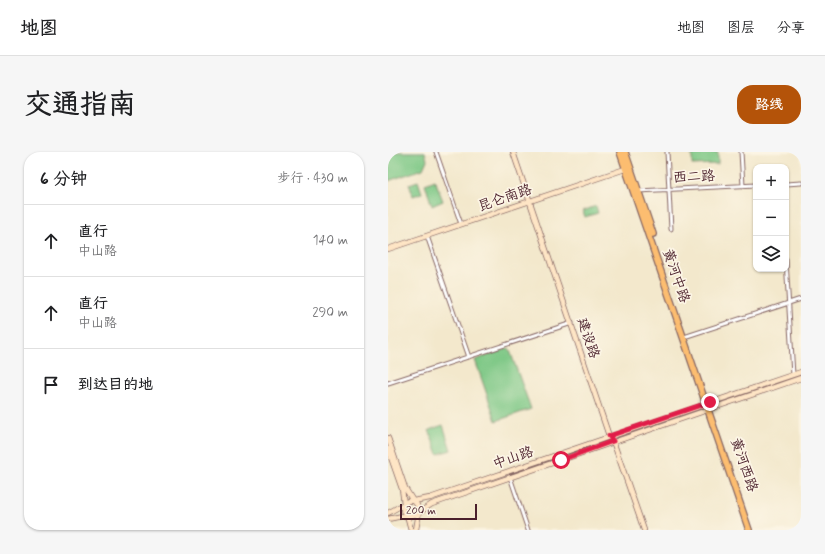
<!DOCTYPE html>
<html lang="zh">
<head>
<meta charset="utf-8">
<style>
  :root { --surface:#fff; --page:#f6f6f6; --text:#202124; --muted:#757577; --line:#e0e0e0; --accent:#b45309 }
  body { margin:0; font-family:Mynerve,"LXGW WenKai TC",sans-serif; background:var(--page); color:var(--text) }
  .controls { position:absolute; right:12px; top:12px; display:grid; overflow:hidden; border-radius:8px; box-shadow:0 1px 3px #0004 }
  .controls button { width:36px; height:36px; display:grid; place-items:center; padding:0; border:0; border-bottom:1px solid var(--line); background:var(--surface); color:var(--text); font:20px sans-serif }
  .scale { position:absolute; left:12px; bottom:10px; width:77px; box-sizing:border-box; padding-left:4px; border:2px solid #4a1f2b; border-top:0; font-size:11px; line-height:14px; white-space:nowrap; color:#4a1f2b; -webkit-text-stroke:3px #fcf5e5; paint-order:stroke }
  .stop { position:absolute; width:12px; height:12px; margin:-9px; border:3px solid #e11d48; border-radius:50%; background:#fff }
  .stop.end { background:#e11d48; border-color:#fff; box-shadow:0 1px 4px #0008 }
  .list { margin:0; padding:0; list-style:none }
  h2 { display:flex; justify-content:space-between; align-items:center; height:52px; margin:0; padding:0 16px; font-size:17px }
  h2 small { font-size:13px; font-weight:400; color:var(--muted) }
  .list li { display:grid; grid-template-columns:26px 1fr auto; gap:12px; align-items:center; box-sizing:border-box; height:72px; padding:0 16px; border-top:1px solid var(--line) }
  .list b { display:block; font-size:15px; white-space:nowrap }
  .list p { margin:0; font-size:13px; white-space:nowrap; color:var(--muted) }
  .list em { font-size:13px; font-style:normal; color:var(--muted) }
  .icon { flex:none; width:22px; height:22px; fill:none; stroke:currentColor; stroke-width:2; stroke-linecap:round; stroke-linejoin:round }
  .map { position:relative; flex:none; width:413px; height:378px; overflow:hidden; border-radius:16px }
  header { display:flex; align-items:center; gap:24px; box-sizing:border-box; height:56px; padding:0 20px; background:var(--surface); border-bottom:1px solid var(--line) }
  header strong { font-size:19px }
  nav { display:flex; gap:22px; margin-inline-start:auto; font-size:14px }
  .intro { display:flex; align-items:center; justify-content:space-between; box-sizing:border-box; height:96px; padding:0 24px }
  h1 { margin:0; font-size:28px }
  .button { padding:10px 18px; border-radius:16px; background:var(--accent); color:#fff; font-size:14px; font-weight:700 }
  main { display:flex; gap:24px; padding:0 24px }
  aside { flex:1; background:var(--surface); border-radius:16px; box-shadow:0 1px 3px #0004 }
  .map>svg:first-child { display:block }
</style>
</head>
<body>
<header>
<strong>地图</strong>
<nav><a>地图</a><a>图层</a><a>分享</a></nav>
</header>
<div class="intro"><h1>交通指南</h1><a class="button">路线</a></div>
<main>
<aside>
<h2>6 分钟<small>步行 · 430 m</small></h2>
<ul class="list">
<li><svg class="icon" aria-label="ahead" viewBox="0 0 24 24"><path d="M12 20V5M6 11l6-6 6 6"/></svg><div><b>直行</b><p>中山路</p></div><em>140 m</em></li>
<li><svg class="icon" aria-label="ahead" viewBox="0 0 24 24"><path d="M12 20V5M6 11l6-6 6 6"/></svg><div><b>直行</b><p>中山路</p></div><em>290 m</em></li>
<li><svg class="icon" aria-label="arrive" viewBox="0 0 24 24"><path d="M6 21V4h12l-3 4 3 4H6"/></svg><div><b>到达目的地</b></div></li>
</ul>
</aside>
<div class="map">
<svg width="413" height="378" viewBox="0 0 413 378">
  <rect width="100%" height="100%" fill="#fcf5e5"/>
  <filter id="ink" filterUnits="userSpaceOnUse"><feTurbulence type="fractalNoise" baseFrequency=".025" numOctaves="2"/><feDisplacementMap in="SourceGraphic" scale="8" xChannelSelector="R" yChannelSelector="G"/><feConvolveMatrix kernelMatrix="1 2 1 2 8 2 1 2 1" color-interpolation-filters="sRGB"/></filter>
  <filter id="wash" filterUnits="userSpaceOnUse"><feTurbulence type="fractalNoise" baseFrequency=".012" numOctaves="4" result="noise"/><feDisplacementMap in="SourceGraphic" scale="16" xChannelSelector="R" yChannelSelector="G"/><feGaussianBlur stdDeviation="0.9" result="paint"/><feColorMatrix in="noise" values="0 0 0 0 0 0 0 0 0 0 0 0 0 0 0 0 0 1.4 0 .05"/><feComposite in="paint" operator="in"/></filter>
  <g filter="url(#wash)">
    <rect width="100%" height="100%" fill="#f3e8cc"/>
    <path fill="#7ec886" stroke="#647458" d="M0,0H37L39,8L35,17L0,29Z
      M304,0H330V12L304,13Z
      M47,28L55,49L44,54L37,32Z
      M30,29L34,41L25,44L21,32Z
      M208,54L210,61L197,65L195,59Z
      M121,196L143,257L108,269L87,208Z
      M55,273L63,298L50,302L41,278Z"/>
  </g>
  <g filter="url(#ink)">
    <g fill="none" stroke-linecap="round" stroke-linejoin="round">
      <g stroke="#856563" stroke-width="5">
        <path id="street" d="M48,0L73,72
          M279,0L283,77
          M353,0L355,34
          M398,32L413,31
          M250,39L368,33
          M39,84L81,205
          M398,108L405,223
          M296,185L413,147
          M0,231L184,171
          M122,325L140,378"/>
      </g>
      <g stroke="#856563" stroke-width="6">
        <path id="secondary" d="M125,0L221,284L225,289L256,378
          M0,97L240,16
          M0,286L17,336L25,349L42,346L413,220
          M0,297L14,337L16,352L0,361
          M0,367L19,363L23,378
          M28,378C29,369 34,356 26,349H20L16,352L15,359L20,364C28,365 37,356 44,352L413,226"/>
      </g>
      <g stroke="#856563" stroke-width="8">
        <path id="highway" d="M232,0L361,378
          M237,0L265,82"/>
      </g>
      <use href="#street" stroke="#fff" stroke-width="3"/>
      <use href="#secondary" stroke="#fee5c5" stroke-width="4.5"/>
      <use href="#highway" stroke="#fcbd6f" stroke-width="5.5"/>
    </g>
  </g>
  <g fill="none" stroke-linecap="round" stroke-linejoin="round" filter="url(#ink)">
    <path stroke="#e11d48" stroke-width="5" d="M173,308L225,289L221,284L322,250"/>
  </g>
  <g text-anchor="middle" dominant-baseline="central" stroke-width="3.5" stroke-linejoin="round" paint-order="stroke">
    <g font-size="14" fill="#4a1f2b" stroke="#fcf5e5">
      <text transform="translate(306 25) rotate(-3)">西二路</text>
      <text transform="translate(117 46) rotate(-19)">昆仑南路</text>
      <text transform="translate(288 124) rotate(71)">黄河中路</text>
      <text transform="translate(200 186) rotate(71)">建设路</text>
      <text transform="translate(125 306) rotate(-19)">中山路</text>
      <text transform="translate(356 313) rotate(71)">黄河西路</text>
    </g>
  </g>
</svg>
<div class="controls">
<button>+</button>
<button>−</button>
<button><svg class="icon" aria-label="layers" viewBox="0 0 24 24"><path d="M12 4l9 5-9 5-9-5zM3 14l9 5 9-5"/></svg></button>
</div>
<div class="scale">200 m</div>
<div class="stop" style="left:173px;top:308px"></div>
<div class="stop end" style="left:322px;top:250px"></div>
</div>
</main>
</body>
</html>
